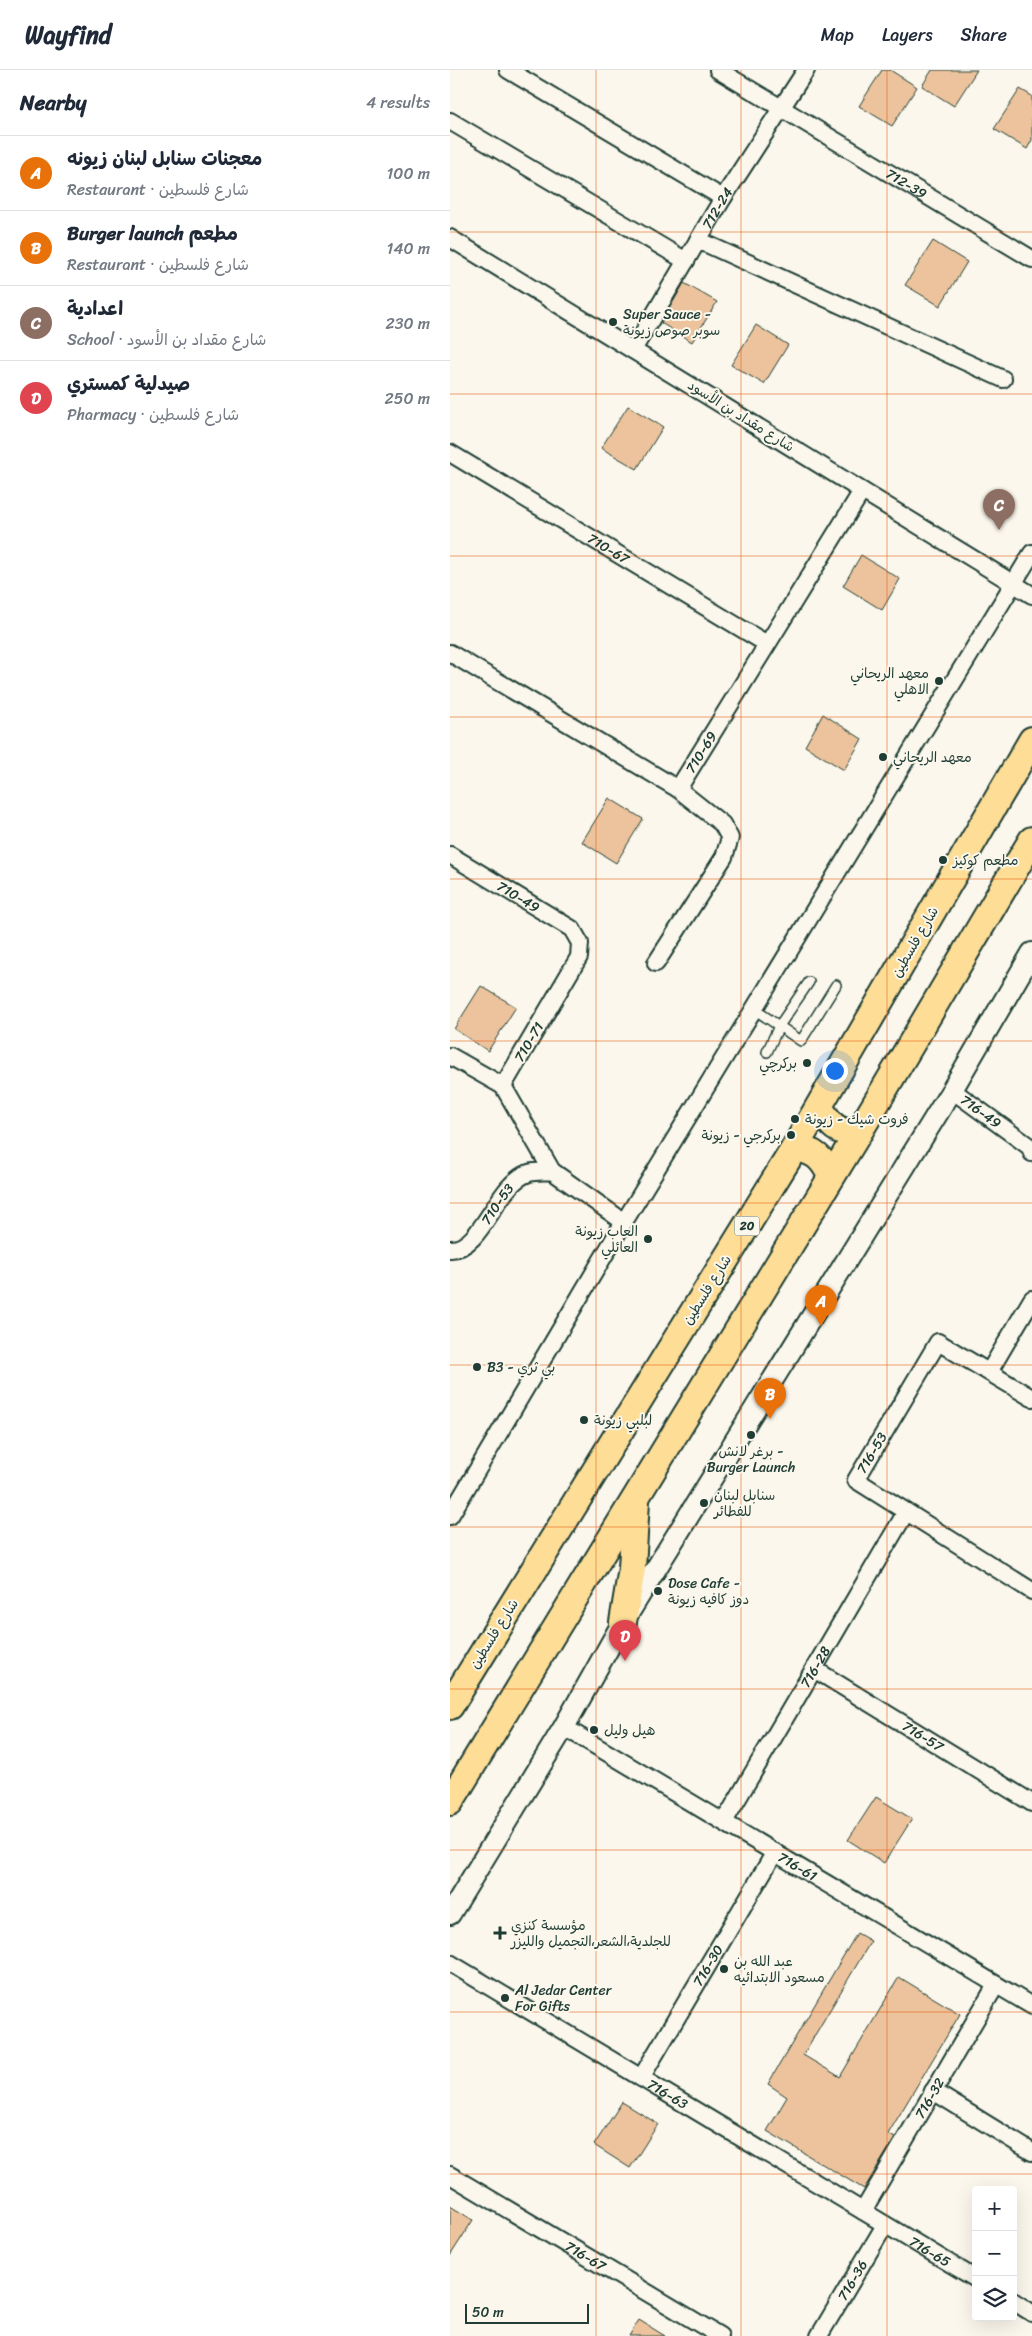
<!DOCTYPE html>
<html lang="en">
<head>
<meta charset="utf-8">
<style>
  :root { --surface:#fff; --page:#f6f6f7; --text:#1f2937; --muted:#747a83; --line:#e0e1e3; --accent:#b45309 }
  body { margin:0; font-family:Sriracha,"Playpen Sans Arabic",sans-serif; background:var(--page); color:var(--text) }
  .controls { position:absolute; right:15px; bottom:15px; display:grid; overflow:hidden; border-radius:5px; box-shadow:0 5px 20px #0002 }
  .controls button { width:45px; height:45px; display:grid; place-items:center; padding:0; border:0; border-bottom:1px solid var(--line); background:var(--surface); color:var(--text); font:25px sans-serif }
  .scale { position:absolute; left:15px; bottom:12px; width:124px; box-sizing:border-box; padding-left:5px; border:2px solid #1f3d34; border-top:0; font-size:14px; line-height:18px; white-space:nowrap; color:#1f3d34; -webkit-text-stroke:4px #fbf7ec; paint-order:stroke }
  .you { position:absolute; left:384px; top:1000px; width:18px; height:18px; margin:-12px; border:4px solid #fff; border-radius:50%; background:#1a73e8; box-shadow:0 0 0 8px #1a73e833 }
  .badge { display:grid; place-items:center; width:32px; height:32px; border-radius:50%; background:var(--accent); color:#fff; font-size:16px; font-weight:700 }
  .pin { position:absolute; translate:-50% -41px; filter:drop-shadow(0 1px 2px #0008) }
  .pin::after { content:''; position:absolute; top:26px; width:18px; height:15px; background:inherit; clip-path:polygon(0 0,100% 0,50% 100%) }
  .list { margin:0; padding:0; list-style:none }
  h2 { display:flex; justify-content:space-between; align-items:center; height:65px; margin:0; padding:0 20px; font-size:21px }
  h2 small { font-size:16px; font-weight:400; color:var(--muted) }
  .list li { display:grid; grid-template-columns:32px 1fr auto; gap:15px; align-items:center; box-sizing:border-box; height:75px; padding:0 20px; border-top:1px solid var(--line) }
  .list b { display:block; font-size:19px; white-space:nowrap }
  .list p { margin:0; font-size:16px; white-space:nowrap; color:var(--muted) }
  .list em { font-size:16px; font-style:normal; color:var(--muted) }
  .icon { flex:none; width:28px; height:28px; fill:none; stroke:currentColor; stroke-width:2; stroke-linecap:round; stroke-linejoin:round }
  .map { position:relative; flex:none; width:582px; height:2266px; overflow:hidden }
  header { display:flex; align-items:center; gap:30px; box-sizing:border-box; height:70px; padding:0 25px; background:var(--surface); border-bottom:1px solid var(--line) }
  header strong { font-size:24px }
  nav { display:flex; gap:28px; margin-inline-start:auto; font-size:18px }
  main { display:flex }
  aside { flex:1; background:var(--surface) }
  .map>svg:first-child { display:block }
</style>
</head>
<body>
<header>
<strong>Wayfind</strong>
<nav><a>Map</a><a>Layers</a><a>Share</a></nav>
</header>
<main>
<aside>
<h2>Nearby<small>4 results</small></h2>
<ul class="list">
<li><span class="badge" style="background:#e8710a">A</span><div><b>معجنات سنابل لبنان زيونه</b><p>Restaurant · شارع فلسطين</p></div><em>100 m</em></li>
<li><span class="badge" style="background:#e8710a">B</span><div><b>Burger launch مطعم</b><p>Restaurant · شارع فلسطين</p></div><em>140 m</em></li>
<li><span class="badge" style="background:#8d6e63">C</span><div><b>اعدادية</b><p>School · شارع مقداد بن الأسود</p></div><em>230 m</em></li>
<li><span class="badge" style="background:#e0444e">D</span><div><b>صيدلية كمستري</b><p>Pharmacy · شارع فلسطين</p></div><em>250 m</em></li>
</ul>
</aside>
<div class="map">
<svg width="582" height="2266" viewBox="0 0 582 2266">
  <rect width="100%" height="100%" fill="#fbf7ec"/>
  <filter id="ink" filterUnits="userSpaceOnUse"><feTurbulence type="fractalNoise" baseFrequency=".02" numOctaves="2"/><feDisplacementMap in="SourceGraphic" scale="10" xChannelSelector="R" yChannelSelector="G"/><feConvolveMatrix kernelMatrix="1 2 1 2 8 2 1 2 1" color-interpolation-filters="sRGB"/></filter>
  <g filter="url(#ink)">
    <path fill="#ecc39c" stroke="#1f3d34" d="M432,0H440L467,17L442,56L409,36Z
      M482,0H527L504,36L472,16Z
      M570,19L582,26V70L577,79L544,59Z
      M483,171L517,192L490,236L455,215Z
      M234,213L267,232L242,272L211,253Z
      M306,255L338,275L314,314L281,295Z
      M178,336L213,357L187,399L151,378Z
      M411,485L450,509L432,540L393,516Z
      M373,644L412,669L394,700L355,676Z
      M159,728L193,749L166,793L132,772Z
      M31,916L66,937L38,981L4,959Z
      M426,1727L462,1749L434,1793L398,1770Z
      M407,1863L421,1871L353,1985L390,2007L449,1907L510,1944L438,2064L445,2068L414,2119L317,2061L337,2027L318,2014Z
      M172,2032L208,2054L180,2098L144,2075Z
      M0,2136L23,2150L0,2186Z
      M189,2250L215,2266H179Z"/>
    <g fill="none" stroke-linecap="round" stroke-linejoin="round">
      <g stroke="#1f3d34" stroke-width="12">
        <path id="service" d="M304,939L351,971L386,915
          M317,982L329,956L359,912"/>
      </g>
      <g stroke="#1f3d34" stroke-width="20">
        <g id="minor">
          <path d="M58,0L273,128"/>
          <path id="s1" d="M268,0L582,189"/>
          <path d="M0,51L236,191"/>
          <path d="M0,168L582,525"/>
          <path d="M248,170L553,309"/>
          <path id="s2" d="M183,280L273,128L356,0"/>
          <path id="s3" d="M0,383L317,574"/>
          <path id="s4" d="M0,583L228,719L412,421"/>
          <path id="s5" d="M0,785L122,859L130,873L129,887L53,1016L0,986"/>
          <path d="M206,893L274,787L280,768L272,754L228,719"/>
          <path d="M53,1016L102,1101L174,1152"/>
          <path id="s6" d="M502,1020L580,1077L582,1083"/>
          <path id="s7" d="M0,1179C32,1181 47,1112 79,1103C86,1101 95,1102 102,1101"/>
          <path d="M539,1302L582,1229"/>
          <path d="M582,1328L488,1272L406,1410L582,1521"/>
          <path d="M0,1446L174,1152L582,483"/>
          <path id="s8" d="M364,1599L582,1733"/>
          <path id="s9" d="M114,1657L582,1936"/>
          <path id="s10" d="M274,1752L456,1442"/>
          <path id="s11" d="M0,1893L526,2209"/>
          <path id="s12" d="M191,2008L325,1782"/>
          <path d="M483,2021L582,2082"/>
          <path id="s13" d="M0,2105L270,2266"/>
          <path id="s14" d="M413,2141L546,1915"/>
          <path d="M563,2231L582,2243"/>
          <path id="s15" d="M369,2266L435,2155"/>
        </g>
      </g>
      <g stroke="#1f3d34" stroke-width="24">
        <path id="tertiary" d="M0,1844L114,1657L173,1552L502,1020L582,883"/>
      </g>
      <g stroke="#1f3d34" stroke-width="30">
        <path id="primary" d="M369,1037C380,1054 387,1065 409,1062
          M344,1079C364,1079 373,1089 381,1106
          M173,1552L182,1498L186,1431
          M0,1636L344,1079L582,670
          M0,1732L409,1062L582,770"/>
      </g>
      <use href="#service" stroke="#fbf7ec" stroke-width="9"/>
      <use href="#minor" stroke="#fbf7ec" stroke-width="16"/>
      <use href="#tertiary" stroke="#fbf7ec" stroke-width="20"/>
      <use href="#primary" stroke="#fedd96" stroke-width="26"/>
    </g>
  </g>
  <path fill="none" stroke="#e8590c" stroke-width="1" stroke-opacity="0.55" d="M146,0V2266M291,0V2266M437,0V2266M0,162H582M0,324H582M0,486H582M0,647H582M0,809H582M0,971H582M0,1133H582M0,1295H582M0,1457H582M0,1619H582M0,1780H582M0,1942H582M0,2104H582"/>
  <g fill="#1f3d34" stroke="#fbf7ec" stroke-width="2">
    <circle cx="163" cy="252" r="5"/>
    <circle cx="489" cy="611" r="5"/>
    <circle cx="433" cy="687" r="5"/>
    <circle cx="493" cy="790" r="5"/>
    <circle cx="357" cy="993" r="5"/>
    <circle cx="345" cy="1049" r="5"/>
    <circle cx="341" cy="1065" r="5"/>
    <circle cx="198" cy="1169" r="5"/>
    <circle cx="27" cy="1297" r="5"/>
    <circle cx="134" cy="1350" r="5"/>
    <circle cx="301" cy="1365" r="5"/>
    <circle cx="254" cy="1433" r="5"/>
    <circle cx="208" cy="1521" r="5"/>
    <circle cx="144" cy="1660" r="5"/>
    <path d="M47.5 1855.5h5v5h5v5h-5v5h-5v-5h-5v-5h5z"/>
    <circle cx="274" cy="1899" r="5"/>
    <circle cx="55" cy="1928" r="5"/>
  </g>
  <g text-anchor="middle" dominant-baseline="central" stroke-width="4" stroke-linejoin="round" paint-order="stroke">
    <rect fill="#fbf7ec" stroke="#61756b" stroke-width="1" x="284.5" y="1146.5" width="25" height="19" rx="4"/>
    <g font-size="12" font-weight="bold" fill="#1f3d34">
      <text x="297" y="1156">20</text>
    </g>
    <g font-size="14" fill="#1f3d34" stroke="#fbf7ec">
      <text stroke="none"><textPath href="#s1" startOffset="220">712-39</textPath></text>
      <text stroke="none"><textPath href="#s2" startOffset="165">712-24</textPath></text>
      <text transform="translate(291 346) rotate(32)">شارع مقداد بن الأسود</text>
      <text stroke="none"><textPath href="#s3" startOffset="185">710-67</textPath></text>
      <text stroke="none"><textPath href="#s4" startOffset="309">710-69</textPath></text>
      <text stroke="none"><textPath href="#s5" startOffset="80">710-49</textPath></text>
      <text transform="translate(465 872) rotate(-60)">شارع فلسطين</text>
      <text transform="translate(79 972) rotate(-59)">710-71</text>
      <text stroke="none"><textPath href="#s6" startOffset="36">716-49</textPath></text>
      <text stroke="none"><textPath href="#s7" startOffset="68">710-53</textPath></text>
      <text transform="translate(257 1220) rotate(-58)">شارع فلسطين</text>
      <text transform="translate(422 1383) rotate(-59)">716-53</text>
      <text transform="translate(44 1564) rotate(-58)">شارع فلسطين</text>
      <text stroke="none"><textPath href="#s10" startOffset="180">716-28</textPath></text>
      <text stroke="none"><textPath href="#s8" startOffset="128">716-57</textPath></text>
      <text stroke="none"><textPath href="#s9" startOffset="272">716-61</textPath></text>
      <text stroke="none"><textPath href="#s12" startOffset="131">716-30</textPath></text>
      <text stroke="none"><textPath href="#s11" startOffset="254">716-63</textPath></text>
      <text stroke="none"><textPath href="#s14" startOffset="131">716-32</textPath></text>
      <text stroke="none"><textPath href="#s11" startOffset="560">716-65</textPath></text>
      <text stroke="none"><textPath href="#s13" startOffset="158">716-67</textPath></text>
      <text stroke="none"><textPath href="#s15" startOffset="65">716-36</textPath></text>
    </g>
    <g font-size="14" fill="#1f3d34" stroke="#fbf7ec" text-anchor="start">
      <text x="173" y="244">Super Sauce -<tspan x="173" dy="16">سوبر صوص زيونة</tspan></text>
      <text x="479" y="603" text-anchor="end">معهد الريحاني<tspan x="479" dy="16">الاهلي</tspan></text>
      <text x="443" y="687">معهد الريحاني</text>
      <text x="503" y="790">مطعم كوكيز</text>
      <text x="347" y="993" text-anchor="end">بركرچي</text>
      <text x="355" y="1049">فروت شيك - زيونة</text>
      <text x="331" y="1065" text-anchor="end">بركرجي - زيونة</text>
      <text x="188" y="1161" text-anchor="end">العاب زيونة<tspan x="188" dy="16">العائلي</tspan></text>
      <text x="37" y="1297">B3 - بي ثري</text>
      <text x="144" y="1350">لبلبي زيونة</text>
      <text x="301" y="1381" text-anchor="middle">برغر لانش -<tspan x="301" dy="16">Burger Launch</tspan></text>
      <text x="264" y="1425">سنابل لبنان<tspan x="264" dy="16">للفطائر</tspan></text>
      <text x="218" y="1513">Dose Cafe -<tspan x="218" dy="16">دوز كافيه زيونة</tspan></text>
      <text x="154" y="1660">هيل وليل</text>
      <text x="61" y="1855">مؤسسة كنزي<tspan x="61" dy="16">للجلدية،الشعر،التجميل والليزر</tspan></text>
      <text x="284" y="1891">عبد الله بن<tspan x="284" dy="16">مسعود الابتدائيه</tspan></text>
      <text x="65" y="1920">Al Jedar Center<tspan x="65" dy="16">For Gifts</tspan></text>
    </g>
  </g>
</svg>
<div class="controls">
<button>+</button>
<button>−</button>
<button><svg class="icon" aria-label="layers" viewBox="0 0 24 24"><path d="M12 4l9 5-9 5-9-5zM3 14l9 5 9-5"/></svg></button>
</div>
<div class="scale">50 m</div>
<div class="you"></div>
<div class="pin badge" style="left:371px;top:1256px;background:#e8710a">A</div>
<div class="pin badge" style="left:320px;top:1349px;background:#e8710a">B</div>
<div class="pin badge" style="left:549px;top:460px;background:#8d6e63">C</div>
<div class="pin badge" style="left:175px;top:1591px;background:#e0444e">D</div>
</div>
</main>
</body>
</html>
